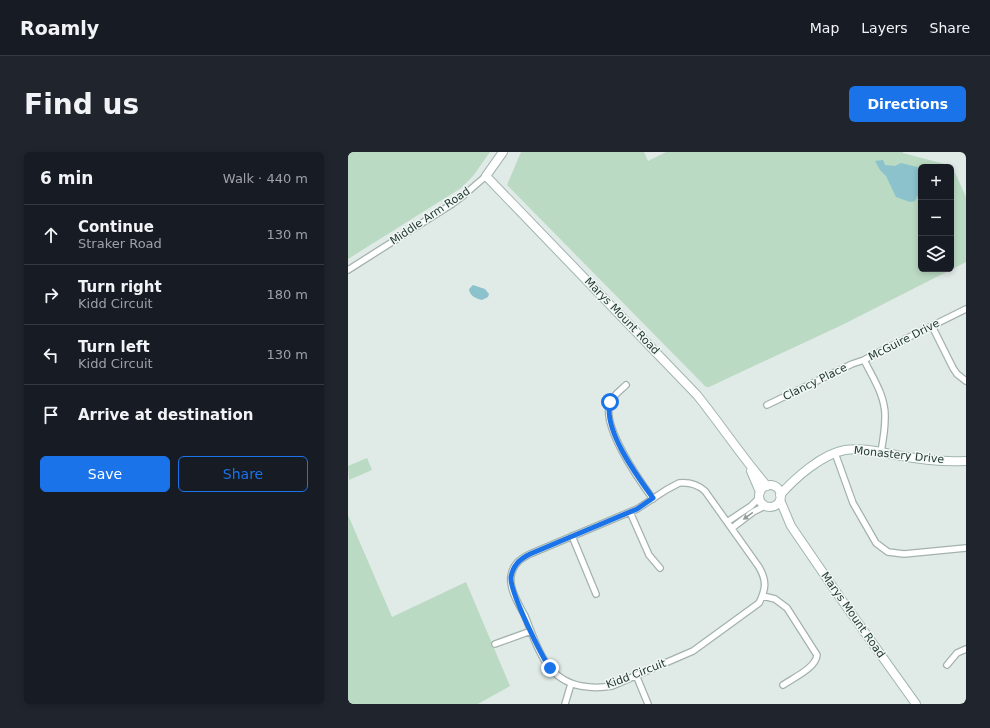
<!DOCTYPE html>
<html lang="en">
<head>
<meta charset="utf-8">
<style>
  :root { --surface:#171b24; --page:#20242c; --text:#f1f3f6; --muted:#9ea1a6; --line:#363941; --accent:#1a73e8 }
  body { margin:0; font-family:"DejaVu Sans",sans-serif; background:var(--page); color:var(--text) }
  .controls { position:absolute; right:12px; top:12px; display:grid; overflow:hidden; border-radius:6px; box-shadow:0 2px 6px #0003 }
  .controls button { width:36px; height:36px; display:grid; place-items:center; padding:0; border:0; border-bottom:1px solid var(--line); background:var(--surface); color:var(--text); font:20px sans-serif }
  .stop { position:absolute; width:12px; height:12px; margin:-9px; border:3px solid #1a73e8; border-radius:50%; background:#fff }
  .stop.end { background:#1a73e8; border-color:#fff; box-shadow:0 1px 4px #0008 }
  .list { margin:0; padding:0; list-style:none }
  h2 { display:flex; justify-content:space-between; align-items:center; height:52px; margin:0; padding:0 16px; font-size:17px }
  h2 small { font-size:13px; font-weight:400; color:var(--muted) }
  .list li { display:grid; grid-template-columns:26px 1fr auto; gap:12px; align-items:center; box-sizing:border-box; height:60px; padding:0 16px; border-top:1px solid var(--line) }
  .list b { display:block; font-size:15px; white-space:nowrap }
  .list p { margin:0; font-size:13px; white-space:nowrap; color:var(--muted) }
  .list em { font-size:13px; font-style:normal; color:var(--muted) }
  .actions { display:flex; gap:8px; padding:12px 16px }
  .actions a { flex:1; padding:9px 0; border:1px solid var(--accent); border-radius:6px; text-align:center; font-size:14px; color:var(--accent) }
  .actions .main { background:var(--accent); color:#fff }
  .icon { flex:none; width:22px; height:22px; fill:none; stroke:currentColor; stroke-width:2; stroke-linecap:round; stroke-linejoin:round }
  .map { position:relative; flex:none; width:618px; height:552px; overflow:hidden; border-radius:6px }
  header { display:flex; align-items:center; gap:24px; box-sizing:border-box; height:56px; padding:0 20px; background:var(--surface); border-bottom:1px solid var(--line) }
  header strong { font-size:19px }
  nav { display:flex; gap:22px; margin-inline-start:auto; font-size:14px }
  .intro { display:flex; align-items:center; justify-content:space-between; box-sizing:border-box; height:96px; padding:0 24px }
  h1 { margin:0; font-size:28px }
  .button { padding:10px 18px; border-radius:6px; background:var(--accent); color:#fff; font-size:14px; font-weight:700 }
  main { display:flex; gap:24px; padding:0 24px }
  aside { flex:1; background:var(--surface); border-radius:6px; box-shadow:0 2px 6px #0003 }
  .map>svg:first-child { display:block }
</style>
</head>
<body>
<header>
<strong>Roamly</strong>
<nav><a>Map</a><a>Layers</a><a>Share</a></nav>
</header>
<div class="intro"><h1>Find us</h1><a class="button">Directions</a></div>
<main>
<aside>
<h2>6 min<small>Walk · 440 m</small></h2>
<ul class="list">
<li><svg class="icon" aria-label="ahead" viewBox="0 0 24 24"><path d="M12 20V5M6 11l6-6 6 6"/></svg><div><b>Continue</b><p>Straker Road</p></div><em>130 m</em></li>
<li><svg class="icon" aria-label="right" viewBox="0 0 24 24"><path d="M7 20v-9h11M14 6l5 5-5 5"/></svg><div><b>Turn right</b><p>Kidd Circuit</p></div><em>180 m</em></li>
<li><svg class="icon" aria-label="left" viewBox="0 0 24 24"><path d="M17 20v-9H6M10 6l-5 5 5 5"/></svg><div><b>Turn left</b><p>Kidd Circuit</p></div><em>130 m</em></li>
<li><svg class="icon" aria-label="arrive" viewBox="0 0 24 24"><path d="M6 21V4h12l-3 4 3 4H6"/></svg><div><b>Arrive at destination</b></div></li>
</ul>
<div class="actions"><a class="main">Save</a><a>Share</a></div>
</aside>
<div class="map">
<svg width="618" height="552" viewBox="0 0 618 552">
  <rect width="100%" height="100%" fill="#e0eae6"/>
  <path fill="#badac3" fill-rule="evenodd" d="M0,0H142L125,24L113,36L0,107Z
    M173,0H296L300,9L318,0H555V1L604,14L618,45V110L494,173L361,235H358L159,33ZM573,15H603V117H573Z
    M19,306L24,318L1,328L0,314Z
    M0,363L44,465L118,430L162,534L130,552H0Z"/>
  <path fill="#8bc2cc" d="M535,8L537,13L547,14L553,11L569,15L573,18V37L567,49L562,50L548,45L538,24L532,18L527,9Z
    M125,133L137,137L141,142L140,145L134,148C127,146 122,144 121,137Z"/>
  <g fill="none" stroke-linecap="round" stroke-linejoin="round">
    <g stroke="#a3b2ad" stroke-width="8">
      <path id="street" d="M0,118L104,52L116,43L138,24
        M584,174L605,216L609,222L618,229
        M278,233C273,238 265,243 262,251C253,274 291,328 305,347
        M419,253L504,212L516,208
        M533,300C535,289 537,277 537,266C538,245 525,226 516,208L527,202L618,157
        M487,301L505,351L528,391L540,400L556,402L618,396
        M331,331C341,330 349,332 357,339L411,415C419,429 418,437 411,451L345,499L264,534C253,536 244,536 233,534C197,527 189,494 177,464C171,453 161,437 163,424C165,412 172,407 182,402L289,357L318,338Z
        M282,360L301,403L312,416
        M379,370L403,354L411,346
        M384,376L405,360L417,354
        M224,384L248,442
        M415,444L427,447L439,456L469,503C468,516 445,526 435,533
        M147,492L183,479
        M599,513L609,501L618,497
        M288,523L300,552
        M217,552L223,532"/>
    </g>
    <g stroke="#a0b5ae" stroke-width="10">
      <path id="secondary" d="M155,0L138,24L349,243C373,273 394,305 419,334
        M403,319L412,340
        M411 344a11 11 0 1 1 22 0a11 11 0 1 1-22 0Z
        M432,343C447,326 474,302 497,298C516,295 535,301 554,304C575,308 597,310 618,309
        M432,348L443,374L493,447L568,552"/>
    </g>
    <use href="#street" stroke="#fff" stroke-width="5.5"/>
    <use href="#secondary" stroke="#fff" stroke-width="8"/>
  </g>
  <defs><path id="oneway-solid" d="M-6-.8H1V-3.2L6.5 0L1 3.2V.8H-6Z"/></defs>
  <use fill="#909c99" href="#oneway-solid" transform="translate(400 364) rotate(144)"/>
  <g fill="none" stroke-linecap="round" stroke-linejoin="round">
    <path stroke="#1a73e8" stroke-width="5" d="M202,516C193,503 161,438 163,425C165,413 172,407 182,402L289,357L305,346C289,324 255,278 262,250"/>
  </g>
  <g text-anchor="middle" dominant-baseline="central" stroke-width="3" stroke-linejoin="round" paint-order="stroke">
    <g font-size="11" fill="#223a33" stroke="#f1f7f4">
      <text transform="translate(82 64) rotate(-34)">Middle Arm Road</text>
      <text transform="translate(274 164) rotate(46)">Marys Mount Road</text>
      <text transform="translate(556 188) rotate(-27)">McGuire Drive</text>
      <text transform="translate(467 230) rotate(-26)">Clancy Place</text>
      <text transform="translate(551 303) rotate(6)">Monastery Drive</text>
      <text transform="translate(505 463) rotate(55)">Marys Mount Road</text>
      <text transform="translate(288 522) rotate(-21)">Kidd Circuit</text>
    </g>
  </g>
</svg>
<div class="controls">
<button>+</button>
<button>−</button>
<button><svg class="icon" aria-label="layers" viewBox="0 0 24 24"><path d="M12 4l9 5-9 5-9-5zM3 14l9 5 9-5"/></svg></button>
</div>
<div class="stop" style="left:262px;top:250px"></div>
<div class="stop end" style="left:202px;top:516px"></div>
</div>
</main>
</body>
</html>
